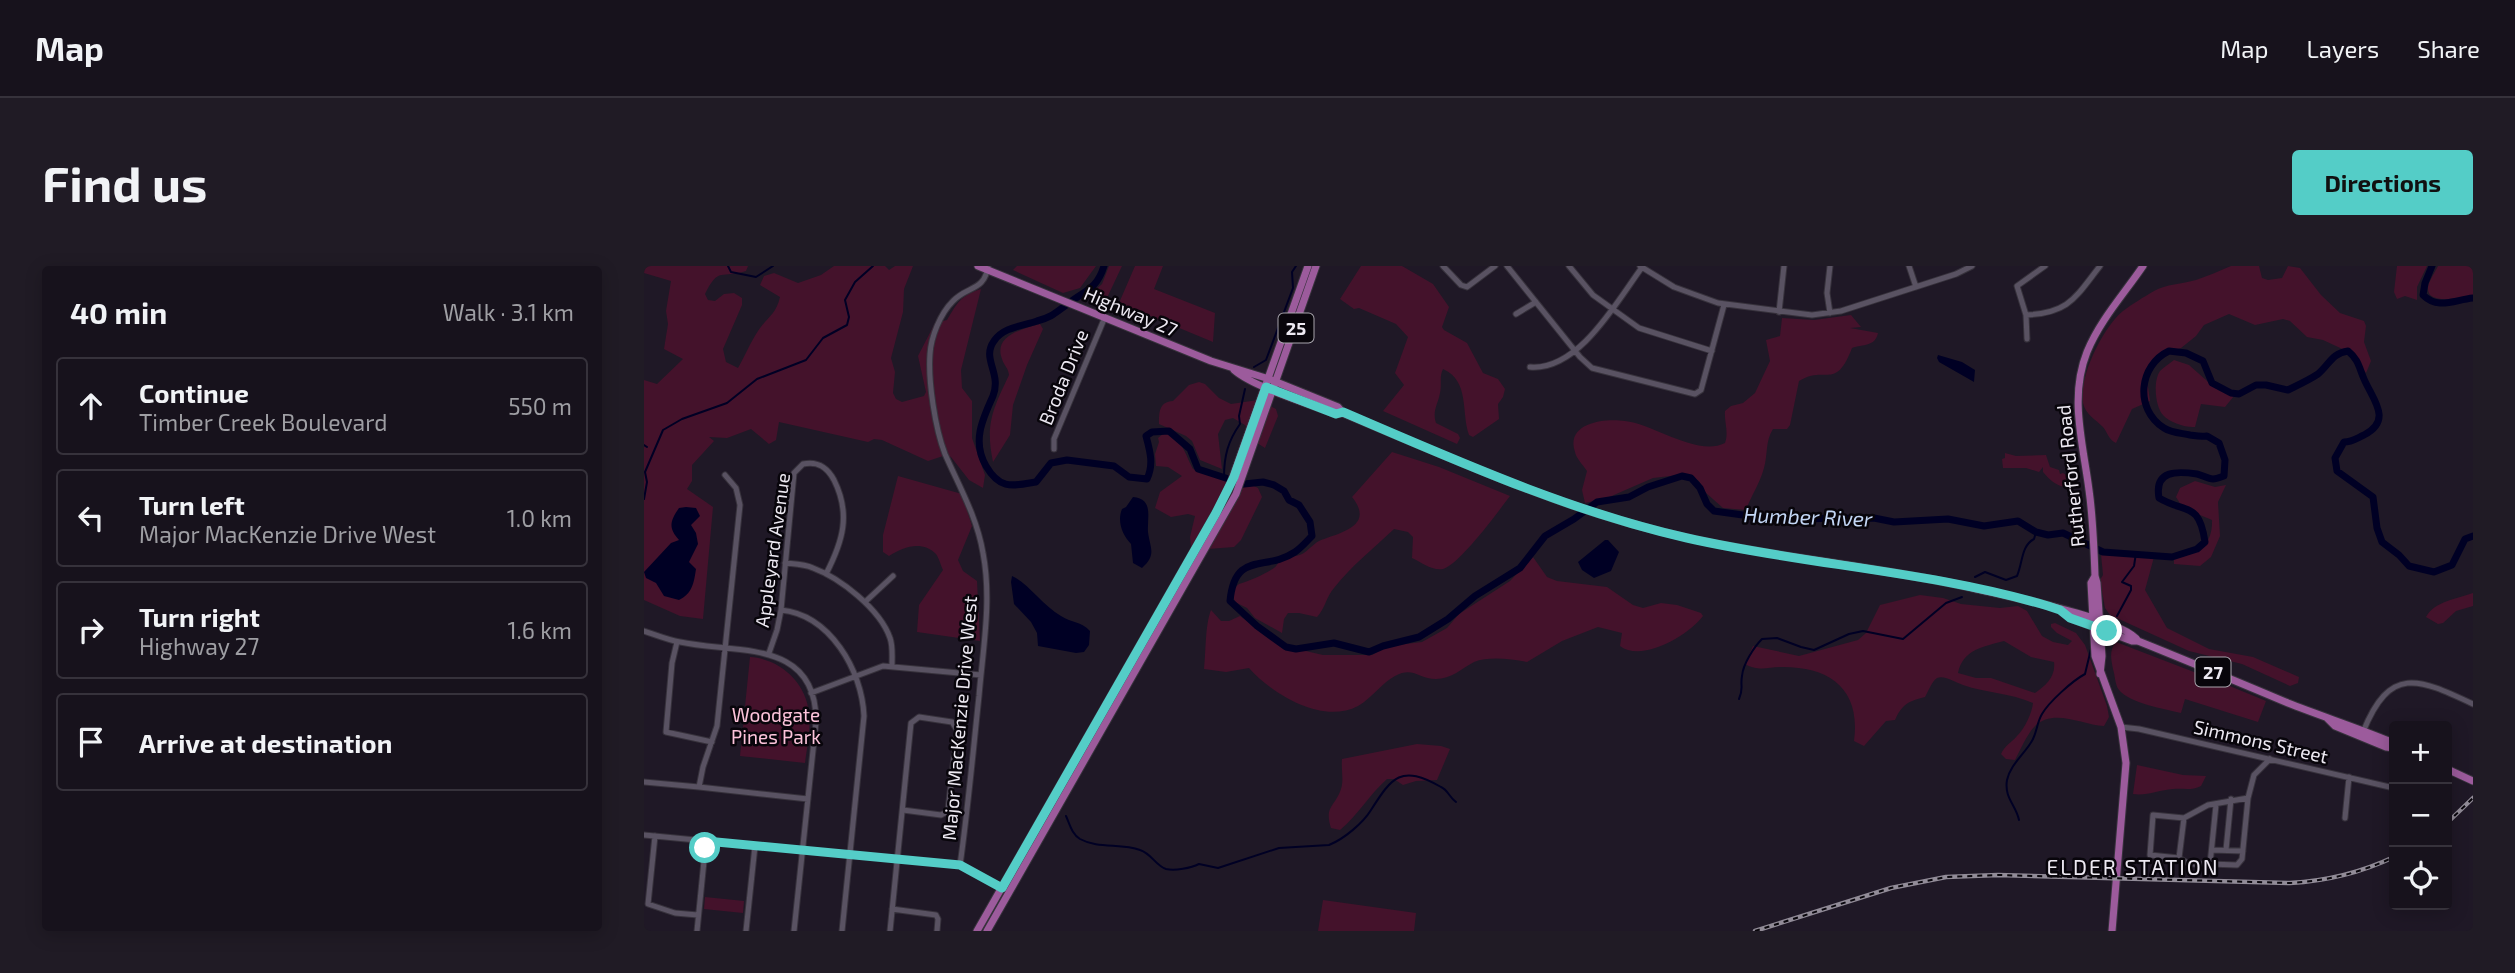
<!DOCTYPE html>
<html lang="en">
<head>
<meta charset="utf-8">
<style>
  :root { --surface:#17121c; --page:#201b25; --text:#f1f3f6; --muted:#9e9ea3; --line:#36323b; --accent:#54cdc7 }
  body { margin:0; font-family:"Exo 2",sans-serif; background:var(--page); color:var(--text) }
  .controls { position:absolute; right:21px; bottom:21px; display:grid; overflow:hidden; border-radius:7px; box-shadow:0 4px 18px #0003 }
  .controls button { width:63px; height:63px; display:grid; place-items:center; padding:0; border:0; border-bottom:2px solid var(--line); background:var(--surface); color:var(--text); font:35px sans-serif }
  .stop { position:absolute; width:21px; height:21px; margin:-16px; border:5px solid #54cdc7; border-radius:50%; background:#fff }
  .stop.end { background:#54cdc7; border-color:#fff; box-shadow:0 2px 7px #0008 }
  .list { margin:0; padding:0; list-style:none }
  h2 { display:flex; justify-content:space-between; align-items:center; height:91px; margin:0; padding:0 28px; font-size:30px }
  h2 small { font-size:23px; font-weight:400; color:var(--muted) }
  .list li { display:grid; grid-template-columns:46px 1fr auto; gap:21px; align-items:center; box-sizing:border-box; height:98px; margin:0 14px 14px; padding:0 14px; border:2px solid var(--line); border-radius:7px }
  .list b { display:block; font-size:26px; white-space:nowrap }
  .list p { margin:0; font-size:23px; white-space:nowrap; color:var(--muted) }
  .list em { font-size:23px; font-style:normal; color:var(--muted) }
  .icon { flex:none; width:38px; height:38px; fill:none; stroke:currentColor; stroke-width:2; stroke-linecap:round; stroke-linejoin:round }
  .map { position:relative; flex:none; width:1829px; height:665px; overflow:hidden; border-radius:7px }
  header { display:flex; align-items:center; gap:42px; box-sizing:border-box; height:98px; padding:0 35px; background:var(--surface); border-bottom:2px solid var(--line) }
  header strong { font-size:33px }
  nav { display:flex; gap:38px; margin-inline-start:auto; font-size:24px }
  .intro { display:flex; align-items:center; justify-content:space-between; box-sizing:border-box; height:168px; padding:0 42px }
  h1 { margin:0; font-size:49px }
  .button { padding:18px 32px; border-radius:7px; background:var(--accent); color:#111; font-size:24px; font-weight:700 }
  main { display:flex; gap:42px; padding:0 42px }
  aside { flex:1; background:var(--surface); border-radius:7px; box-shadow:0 4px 18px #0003 }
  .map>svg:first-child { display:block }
</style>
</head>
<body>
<header>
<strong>Map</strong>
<nav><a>Map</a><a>Layers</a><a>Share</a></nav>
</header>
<div class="intro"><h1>Find us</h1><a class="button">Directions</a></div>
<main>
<aside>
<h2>40 min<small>Walk · 3.1 km</small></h2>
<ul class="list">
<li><svg class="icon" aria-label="ahead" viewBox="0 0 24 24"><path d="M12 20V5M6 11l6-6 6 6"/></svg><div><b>Continue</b><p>Timber Creek Boulevard</p></div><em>550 m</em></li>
<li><svg class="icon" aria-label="left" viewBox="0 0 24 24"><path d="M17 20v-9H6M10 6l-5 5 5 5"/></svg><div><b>Turn left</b><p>Major MacKenzie Drive West</p></div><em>1.0 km</em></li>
<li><svg class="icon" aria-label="right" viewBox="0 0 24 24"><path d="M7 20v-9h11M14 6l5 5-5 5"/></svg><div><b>Turn right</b><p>Highway 27</p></div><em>1.6 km</em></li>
<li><svg class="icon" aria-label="arrive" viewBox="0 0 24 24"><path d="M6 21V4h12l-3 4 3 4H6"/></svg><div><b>Arrive at destination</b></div></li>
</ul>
</aside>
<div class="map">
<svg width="1829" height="665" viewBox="0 0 1829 665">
  <rect width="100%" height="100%" fill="#1f1826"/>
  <path fill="#44122b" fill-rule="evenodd" d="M0,0H104L102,5C77,13 75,0 61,28L64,34L71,35L80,28L90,27L98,32V39L79,83L82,96L94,102C101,90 106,77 114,65C123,51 132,49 136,31L116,19L120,10L130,7L154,17L177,9L190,0H241L245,4L251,0H269L260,23L259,46L247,92L251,106L249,127L252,133L258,136L280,130L282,126L274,90L291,57L303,54C314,36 316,30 337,23L317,104L318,122L328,135V172L341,209L339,222L325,214L307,191L302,189L284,195L238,174L230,173L224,176L135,156L132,174L125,178L107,163L83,172L65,171L70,175L48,199V215L43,223L69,241L59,353L36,350L0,334V114L13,118L39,93L20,83L24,58L22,45L27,15L0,7Z
    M373,0H452L436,22L419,27L369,4Z
    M465,0H478L462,34H460L447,28L458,18Z
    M491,0H519L510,23L571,47L569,76L475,37Z
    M717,0H758L789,18L805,41L798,61L800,64L823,77L839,107L854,113L861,123L859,131L854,138L855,153L829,171L825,169C817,146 826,115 799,103C795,111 798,118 796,127C794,138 788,145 792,157L814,168L816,172L813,178L739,145L760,119L751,107L764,71L752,58L715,42L710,43L696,33Z
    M1587,0H1615L1618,12L1624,14L1638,12L1644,0L1656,2L1677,29L1696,47L1720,55L1722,60L1720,76L1727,95L1722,107L1707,87L1679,74L1663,71L1646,55L1639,53L1611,59L1585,48L1560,59L1552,70L1537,82L1514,90L1507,96L1502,107L1506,135L1488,143L1472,177C1464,173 1464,167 1459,161C1451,153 1442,149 1439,137C1434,112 1459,61 1479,45C1488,38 1500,31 1510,25C1522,18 1538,18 1552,14C1564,10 1575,5 1587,0Z
    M1753,0H1783L1773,21V34L1761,30L1753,33L1750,26Z
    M1794,0H1829V30C1819,30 1782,41 1784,21C1785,15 1791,6 1794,0Z
    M1207,49L1217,61L1206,62L1234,67C1231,81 1219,78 1208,82C1191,126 1182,98 1155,115L1146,159L1143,163H1129C1121,176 1124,188 1120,202C1116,217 1107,230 1102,244L1079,242L1061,226L1055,215L1043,208L1009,212L963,232L941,237L938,224L943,205C939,199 932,192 931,186C921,156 962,152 981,155C1010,158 1053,191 1081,177C1085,166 1080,156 1081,145L1087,140L1099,137L1111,127L1126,95L1122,74L1136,70L1138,52L1170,54Z
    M396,58L399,63L383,99L369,139L366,169L349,196C341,158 349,143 365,109C364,101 360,100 358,93C349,69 379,63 396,58Z
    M1530,94L1545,99L1571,122L1590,130L1581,141L1557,138L1551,161C1542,162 1525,156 1519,149C1511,140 1509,115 1516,105C1520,101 1526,97 1530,94Z
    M555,116L561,118L575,132L587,138L614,134L632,143L634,150L621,182L610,175L601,159L589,152L581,154L574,168L578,203L556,194L548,175L542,170L515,158C515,146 515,136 529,135L545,119Z
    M520,167C539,173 540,186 549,203C562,207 589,206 593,223L608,219L614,222L618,231L597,274L590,281L564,283L557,286L547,281L546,271L551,250L544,248L527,251L511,242L516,226L538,210L524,201L512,200L511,188L515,176L514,172Z
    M748,186L795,201L866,230C854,246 815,299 799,303C788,305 777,296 768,292L769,271L764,266L750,263C729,283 708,299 690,322C682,331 681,343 673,351L655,347H644L640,353L638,367L611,352L603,342L591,336C588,328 588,323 595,318C606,315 621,308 630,302C633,300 634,296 637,294C642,290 652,291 658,288C664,285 669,278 675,275C694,267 732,261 708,231Z
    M1361,187L1372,190L1402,189L1406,201L1415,204L1416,208L1419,207L1432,215L1433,219C1419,225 1408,217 1399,206V201L1395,206L1382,202H1359L1358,193L1361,192Z
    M254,210L318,228L328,260L314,294L319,305L333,315L336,375L273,366L275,339L299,304C297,300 295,292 292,288C278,274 259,281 245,290L239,286V269Z
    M1551,215L1571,221L1582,219L1574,236L1576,270L1567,291L1556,300L1530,298V291C1553,290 1569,279 1568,254L1539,242L1532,231L1536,222Z
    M1457,288L1510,291L1501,324L1523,362L1565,383L1609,391L1655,411L1654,417L1646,420L1598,398L1545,385L1466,349L1461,342L1456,314L1459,309Z
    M889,291L903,311L913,315L963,321L989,339L999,342L1017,337L1033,339L1057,347L1059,350C1045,369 998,397 976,380L978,367L954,361L918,375L883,396C867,393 845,390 830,396C817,403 807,413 792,413C775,413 769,400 751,410C739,416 728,432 714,440C678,459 628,428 605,402L582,406L560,403C562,386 561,359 567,344L577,355H585L596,350L618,366L653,383L679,389H728L745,380L778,376L803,362L815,348L866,315Z
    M1829,327V340L1812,345L1799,357L1794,358L1782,351C1791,335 1813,333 1829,327Z
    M1276,329L1299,332L1317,338L1356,342L1374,340L1383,345L1398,370L1409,376L1424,379L1428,375L1413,367L1407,361V358L1411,357L1432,367L1441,379L1463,440L1465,451L1460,460C1438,459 1410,442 1391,460C1383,468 1377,483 1371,494L1362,493L1357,488C1361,479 1367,477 1373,470C1381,462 1388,447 1389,437C1366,427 1342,427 1319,419C1312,417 1301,409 1293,412C1288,415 1284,426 1281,431C1265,435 1258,438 1251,454L1242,455L1220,480L1210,475C1217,424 1187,401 1139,401C1124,401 1115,406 1101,398L1109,380L1155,390L1214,374L1222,367L1236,339ZM1360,375L1387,391L1410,396C1412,411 1401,420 1391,427L1347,412H1332L1314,407C1319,383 1339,381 1360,375Z
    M1472,376C1521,395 1572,414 1622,435L1614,456L1541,433L1537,447C1521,443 1485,437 1475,424C1471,419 1471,409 1469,403C1467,393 1465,384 1472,376Z
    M106,391C136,393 162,416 165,447C167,463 163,481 161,497L96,490Z
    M773,478L797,480L806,483L793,514L772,515L759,519L750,513H743C725,529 714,549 696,564L687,562C680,540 691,541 697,523C700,515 697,502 698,493Z
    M1493,499L1539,509L1562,510L1557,520C1547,525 1540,522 1529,523C1515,524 1503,530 1489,528Z
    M61,631L100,635L99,647L60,643Z
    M679,634L772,647L770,665H674Z"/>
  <path fill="#000024" d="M1294,89L1318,96L1331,104L1330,116L1295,96L1293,92Z
    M489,231C510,233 503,251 504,266C506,282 513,289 498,302L489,297L487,278C478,269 473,255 478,243L482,241Z
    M42,241L52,242L56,250L47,259L52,267L54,278L45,296L52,303C50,317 48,328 35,334L20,330L12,317L2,312L0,306L27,277L35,274C24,262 26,255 35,242Z
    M961,274H964L975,286L967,305L950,312L938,304L934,296Z
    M368,310C384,317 399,340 417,350C428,357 437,355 446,365L445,379L440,386L432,387L394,380L393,367L387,356L370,338L367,316Z"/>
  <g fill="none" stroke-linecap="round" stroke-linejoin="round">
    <path stroke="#000024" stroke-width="2" d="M84,0L87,6L112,11L129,0
      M610,101L622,94L649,22L648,6L652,0
      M0,179L3,181
      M580,211C580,190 584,175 596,158L595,150L601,123
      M0,233L3,216L1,206L19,164L38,153L83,137L113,113L162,94L179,72L203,59L205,51L201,34L211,16L229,0
      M1331,311L1341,306L1362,314L1373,310C1379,296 1377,280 1390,273L1392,266
      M1473,350L1487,324V320L1478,316L1490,300L1492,287
      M1095,433C1100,421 1096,421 1098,410C1099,398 1110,381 1118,373L1133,372L1157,381L1170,384L1205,368L1219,365L1259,373L1302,337L1318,331
      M422,550C426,559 428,568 436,573C454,583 477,577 496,584C508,588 511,599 522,603C531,605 547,602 555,598L574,602L635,582L685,579C700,573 719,557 727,544C748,511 757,498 797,521C804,524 805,531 812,536
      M1375,554C1372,539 1360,532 1363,514C1366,500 1378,490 1386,478C1393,469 1392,458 1398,448C1405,436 1428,415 1441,408L1447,383"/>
    <path stroke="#000024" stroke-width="7" d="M460,0C453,23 442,24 425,37C412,46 409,51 393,55C379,60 359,61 350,75C337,93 358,107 349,130C338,154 328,176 342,200C356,224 368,220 392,216L407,197L423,194L470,200L485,211L503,213C510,198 506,185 502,170L508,166L525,165L546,183L554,203L600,218L619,216L630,219L640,225L645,234L655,239L666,256L668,270C663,275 657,282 651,286C621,306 591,284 586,335L613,360L642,381L652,383L690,377L725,386L739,380L775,371L804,353L831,330L876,302L901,270L930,253L953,236L985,231L1004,221L1038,210L1047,212L1056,222L1063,238L1070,245L1106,250L1134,253L1230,252L1250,256L1304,253L1340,260L1374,255L1392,266L1404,269L1419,267L1459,286L1528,291L1553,283L1561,276C1555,235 1542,248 1515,232C1510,204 1533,205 1553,208C1558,209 1564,213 1569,213C1573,213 1577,211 1580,210L1581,194L1575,177L1563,170C1556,171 1553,170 1546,169C1537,167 1528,167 1520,162C1490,143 1495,99 1525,85L1542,87L1559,95L1568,117L1587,127L1595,128L1612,119H1622L1644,124C1654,119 1665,114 1674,108C1685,99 1688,87 1704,85C1714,93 1715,101 1720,113C1729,134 1749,154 1720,169C1713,172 1708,176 1700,176L1691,192L1693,205L1729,231L1733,262L1738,276L1755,289L1765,300L1790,306L1808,299L1821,273L1829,270
      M1788,0L1781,17L1779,29C1794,44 1810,34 1829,32"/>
    <g stroke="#37323c" stroke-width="7">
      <path id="minor" d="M799,0L817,19L823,21L851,0
        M863,0L936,91L948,102L1051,128L1057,124L1080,39
        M925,0L949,29L995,62L1068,85
        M996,0L1030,21L1074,37L1168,49L1197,45L1312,8L1328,0
        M1265,0L1272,21
        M1135,46L1140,0
        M1186,47L1183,27L1186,0
        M872,48L892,36
        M1382,49C1425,47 1431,32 1456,0
        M1383,73L1382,49L1373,20L1401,0
        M886,101C935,105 973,35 999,0
        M410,183V173L461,51
        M141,297C150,298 160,298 169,302C196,312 236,343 246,372C249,380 248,390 248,399
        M221,336L249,310
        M137,344C186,349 218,404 220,450L198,665
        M0,365C12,369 24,374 36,376C91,388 173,372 172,456L150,665
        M33,376L28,397L22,466L68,476
        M125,387L133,364L137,344L150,207L159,198C174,195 183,201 190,214C207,248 199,275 182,308
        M167,427L239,400L337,409
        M1477,461L1495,463L1750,522
        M1719,466C1746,399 1774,412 1829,438
        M0,516L55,521L59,501L73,460L96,239L92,222L81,209
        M55,521L164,533
        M1572,539L1566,598L1593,599L1598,593L1604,532L1610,509L1626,493
        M1540,552L1535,592L1506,589L1509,549L1540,552L1564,539L1604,532
        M1701,552L1705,511
        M0,569L316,599L360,623
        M11,570L4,638L31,647L54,649
        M1568,584L1599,585
        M1582,584L1587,533
        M1535,592L1545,598H1566
        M316,599C324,543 329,486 335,430C339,382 348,334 339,287C333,251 315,220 301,188C291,162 284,115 286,88C287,71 296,48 309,35C323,20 341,25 344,0
        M248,643L292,649L294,653L293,665
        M53,665L62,575
        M102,665L111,580
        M246,665L267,457L275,451L308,456L313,464L304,545L297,549L259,544"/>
    </g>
    <g stroke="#37323c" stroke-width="9">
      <path id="major" d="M334,0L567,95L625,113L694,141L699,147C801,189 904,237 1011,264C1116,291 1224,298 1329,322C1358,329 1481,353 1494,375
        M590,104C609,121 666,138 692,148L699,147
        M1451,310L1447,317L1451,390L1477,461L1482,497L1468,665
        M1417,344L1426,352L1488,375H1494C1544,395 1594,416 1644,437C1677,450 1711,461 1745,475L1750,480
        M1456,408L1458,390L1453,317L1451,310C1450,281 1449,252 1445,224C1439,177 1425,131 1443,86C1456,54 1480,28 1499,0
        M1683,452L1691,460L1742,481L1750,482
        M1803,503L1829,515
        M333,665L584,225L664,0
        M343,665L592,228L672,0"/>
    </g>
    <use href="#minor" stroke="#595262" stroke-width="5"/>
    <use href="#major" stroke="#9c5b9c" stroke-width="7"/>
    <g stroke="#918b97" stroke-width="4.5">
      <path id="rail" d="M1803,557L1829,532
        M1111,665L1247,622L1302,611L1354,609L1646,617C1683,615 1716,607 1750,591"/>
    </g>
    <use href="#rail" stroke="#08050b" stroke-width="2" stroke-dasharray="5" stroke-linecap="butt"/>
  </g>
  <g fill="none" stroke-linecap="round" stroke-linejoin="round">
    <path stroke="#54cdc7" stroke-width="9" d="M61,582L62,575L316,599L358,622L572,247L590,211L622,121L692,148L699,146C811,194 924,245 1043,272C1162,299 1286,305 1404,340L1416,344L1426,352L1463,365"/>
  </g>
  <g text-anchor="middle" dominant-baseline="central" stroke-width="5" stroke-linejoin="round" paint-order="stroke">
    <g fill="#08050b" stroke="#a8a5ad" stroke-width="2">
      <rect x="634.5" y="47.5" width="35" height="29" rx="5"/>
      <rect x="1551.5" y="391.5" width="35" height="29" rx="5"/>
    </g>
    <g font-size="18" font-weight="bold" fill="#ede9f2">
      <text x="652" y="62">25</text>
      <text x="1569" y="406">27</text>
    </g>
    <g font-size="19" fill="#ede9f2" stroke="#08050b">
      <text transform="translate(487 45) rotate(23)">Highway 27</text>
      <text transform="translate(419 111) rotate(-68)">Broda Drive</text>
      <text transform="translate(1426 210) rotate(-96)">Rutherford Road</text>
      <text transform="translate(128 284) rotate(-82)">Appleyard Avenue</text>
      <text transform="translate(315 452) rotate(-85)">Major MacKenzie Drive West</text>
      <text transform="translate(1617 475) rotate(13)">Simmons Street</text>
    </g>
    <g font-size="19" fill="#fcc3da" stroke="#08050b">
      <text x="132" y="448">Woodgate<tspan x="132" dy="22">Pines Park</tspan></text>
    </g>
    <g font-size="21" font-style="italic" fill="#c3d6f5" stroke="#08050b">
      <text transform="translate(1164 250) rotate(2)">Humber River</text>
    </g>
    <g font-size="21" letter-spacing="2" fill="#ede9f2" stroke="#08050b">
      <text x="1489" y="600">ELDER STATION</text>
    </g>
  </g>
</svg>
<div class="controls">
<button>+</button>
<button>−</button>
<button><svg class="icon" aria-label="locate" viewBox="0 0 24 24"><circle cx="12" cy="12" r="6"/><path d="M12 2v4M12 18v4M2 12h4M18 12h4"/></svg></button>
</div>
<div class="stop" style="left:61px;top:582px"></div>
<div class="stop end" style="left:1463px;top:365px"></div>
</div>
</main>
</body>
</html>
